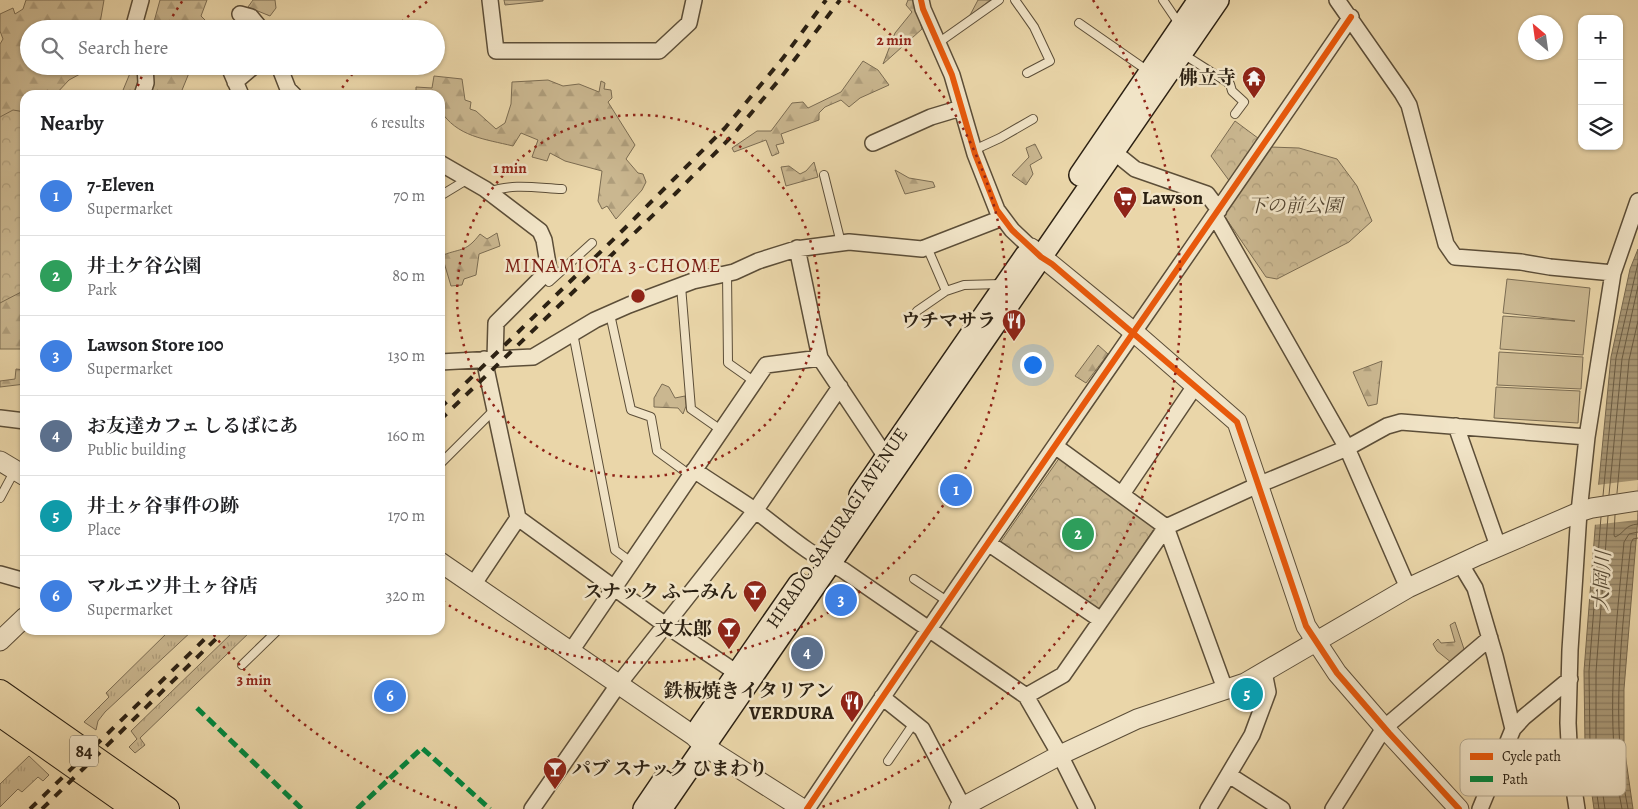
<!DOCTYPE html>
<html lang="en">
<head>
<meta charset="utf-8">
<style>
  :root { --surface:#fff; --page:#f6f6f6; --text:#202124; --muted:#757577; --line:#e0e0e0; --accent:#111827 }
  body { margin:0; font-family:Alegreya,"Noto Serif JP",serif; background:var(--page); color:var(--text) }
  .controls { position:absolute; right:15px; top:15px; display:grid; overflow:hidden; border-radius:10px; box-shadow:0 1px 4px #0004 }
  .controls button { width:45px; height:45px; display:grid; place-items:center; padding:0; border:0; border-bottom:1px solid var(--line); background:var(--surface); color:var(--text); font:25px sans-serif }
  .compass { position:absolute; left:1518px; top:15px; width:45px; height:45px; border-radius:50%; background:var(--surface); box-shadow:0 1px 4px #0004; rotate:331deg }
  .you { position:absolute; left:1032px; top:364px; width:18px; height:18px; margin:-12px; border:4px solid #fff; border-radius:50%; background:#1a73e8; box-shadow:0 0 0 8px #1a73e833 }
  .badge { display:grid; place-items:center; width:32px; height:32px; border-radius:50%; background:var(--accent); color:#fff; font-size:16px; font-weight:700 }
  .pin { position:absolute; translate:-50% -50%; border:2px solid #fff; box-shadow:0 1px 5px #0006 }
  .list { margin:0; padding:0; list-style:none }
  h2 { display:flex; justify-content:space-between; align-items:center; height:65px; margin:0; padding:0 20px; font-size:21px }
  h2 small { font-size:16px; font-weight:400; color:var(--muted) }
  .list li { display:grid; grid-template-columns:32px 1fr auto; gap:15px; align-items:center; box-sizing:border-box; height:80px; padding:0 20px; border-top:1px solid var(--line) }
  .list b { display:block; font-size:19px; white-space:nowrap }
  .list p { margin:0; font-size:16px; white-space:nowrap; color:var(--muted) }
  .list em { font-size:16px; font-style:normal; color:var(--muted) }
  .icon { flex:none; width:28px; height:28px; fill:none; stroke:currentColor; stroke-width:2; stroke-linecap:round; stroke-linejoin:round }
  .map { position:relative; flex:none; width:1638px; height:809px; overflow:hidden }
  .search { position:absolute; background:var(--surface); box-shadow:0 1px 4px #0004; left:20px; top:20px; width:425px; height:55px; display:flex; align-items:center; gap:12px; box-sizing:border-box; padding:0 18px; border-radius:28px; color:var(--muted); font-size:19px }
  .panel { position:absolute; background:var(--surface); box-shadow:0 1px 4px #0004; left:20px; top:90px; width:425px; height:545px; border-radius:15px }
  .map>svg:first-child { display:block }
</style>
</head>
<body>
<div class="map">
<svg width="1638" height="809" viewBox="0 0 1638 809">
  <defs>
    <pattern id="grass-tufts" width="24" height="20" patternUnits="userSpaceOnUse" patternTransform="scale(1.25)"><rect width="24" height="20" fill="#cab790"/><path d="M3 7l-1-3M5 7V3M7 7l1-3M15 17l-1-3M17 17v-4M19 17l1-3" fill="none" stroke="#ae9d7b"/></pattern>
    <pattern id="forest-firs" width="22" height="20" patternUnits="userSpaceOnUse" patternTransform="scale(1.25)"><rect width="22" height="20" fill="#cab790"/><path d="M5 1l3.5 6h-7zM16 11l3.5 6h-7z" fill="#ae9d7b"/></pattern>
    <pattern id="park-crowns" width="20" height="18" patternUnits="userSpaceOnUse" patternTransform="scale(1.25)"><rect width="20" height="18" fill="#cab790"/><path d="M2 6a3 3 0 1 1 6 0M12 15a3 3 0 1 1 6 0" fill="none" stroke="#ae9d7b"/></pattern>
    <pattern id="water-rules" width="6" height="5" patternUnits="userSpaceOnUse" patternTransform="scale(1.25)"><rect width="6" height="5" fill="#a99876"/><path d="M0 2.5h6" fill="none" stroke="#8a7c60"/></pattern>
  </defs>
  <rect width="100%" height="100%" fill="#ead6a9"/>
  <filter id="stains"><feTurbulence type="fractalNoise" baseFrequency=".004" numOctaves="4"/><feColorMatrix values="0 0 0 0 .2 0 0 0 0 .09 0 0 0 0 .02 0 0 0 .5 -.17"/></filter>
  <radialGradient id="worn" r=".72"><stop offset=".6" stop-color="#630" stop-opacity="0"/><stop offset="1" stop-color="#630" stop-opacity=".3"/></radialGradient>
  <path fill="url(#grass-tufts)" stroke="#7b6c52" d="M170,630H193L105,712L98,721L96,730L84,722L109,697L106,693Z
    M235,630H252L140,738L145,745L135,753L129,747L137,739L131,731Z
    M29,756L49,775L43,781L38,777L22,792L18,789L0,807V784Z"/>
  <path fill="url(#forest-firs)" stroke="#7b6c52" d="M26,0H104L99,29H29V66H86L80,74L69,80L55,95H25V349H0V44L3,39L0,31V14L13,8L15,14L23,9Z
    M160,0H207L201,16L214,29H152Z
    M253,0H275L276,8L270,16L248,7Z
    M908,0H914L922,29L883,64L895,33L912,12L906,5Z
    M978,0H990L969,17Z
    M863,61L878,70L889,85L860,98L849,107L841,100L825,107L819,113V120L781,134L784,143L776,145L779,153L772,156L766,140L734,152L732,148L757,131H771L792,103L803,102L808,108L841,92Z
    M133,66H188L189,73L180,95H121Z
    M434,76L462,79L465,100L471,102L470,109L476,111L496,129L505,123L511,104L512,82L548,80L563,86L579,84L599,92L601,81L605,83L604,89L611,90L612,98L608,102L635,145L626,159L638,173L643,174L646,182L642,190L616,219L607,206L602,209L598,201L602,171L565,161L550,153L547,161L532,157L538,140L521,133L513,146C485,139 457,137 440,110L443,100L440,99V95H416V87L432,88Z
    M1035,144L1042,158L1030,165L1033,174L1026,185L1012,175L1029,157L1026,148Z
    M814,162L818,177L786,186L781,167L789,166L800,174L806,171Z
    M895,170L909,178L933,182L935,187L905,194Z
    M497,233L500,246L479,254L476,275L464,279L462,285L451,286L443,259H440V251L443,255C462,248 466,252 480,234L487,239Z
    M1098,345L1108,354L1086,383L1075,376Z
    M1382,361L1377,404L1368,406L1353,372Z
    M25,367V384L0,387V381L15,379L16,369L25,370Z
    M662,384L669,387L675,398L685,396L686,406L683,414L678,408L654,407V398Z
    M1455,622L1464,649L1452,663L1437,651L1433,644L1438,639L1441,643L1455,642L1450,625Z"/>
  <path fill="url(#park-crowns)" stroke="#7b6c52" d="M504,0H543V1L505,5Z
    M13,110L25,112V290L0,303V117Z
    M1235,121L1270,147L1299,148L1337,159L1357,186L1372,221L1349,242L1277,279L1266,277L1223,214L1239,194L1211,156Z
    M1060,457L1156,526L1098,612L1000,543Z"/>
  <path fill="#cab790" stroke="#7b6c52" d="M1507,279L1590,288L1583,355L1500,349L1503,316L1575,321L1503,313Z
    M1499,352L1583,357L1581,389L1497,385Z
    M1496,387L1580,391L1578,423L1494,418Z"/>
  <path fill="url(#water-rules)" stroke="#77684e" d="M1638,249V517L1624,689V746L1633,809H1594L1585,745L1584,671L1598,491L1611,357L1630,269Z"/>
  <path fill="#ead6a9" d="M1638,480L1637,520L1593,525L1596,485Z"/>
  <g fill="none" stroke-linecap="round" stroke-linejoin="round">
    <path stroke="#6a5c44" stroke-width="1" d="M1617,493L1629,360L1638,321
      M1609,495L1622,359L1638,286
      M1603,496L1616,358L1638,263
      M1615,515L1614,535L1615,537C1625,533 1624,525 1638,524
      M1599,809L1590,745L1589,671L1601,517
      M1605,809L1596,744V672L1608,516
      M1622,809C1604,722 1616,630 1624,542L1629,534L1638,532
      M1628,809C1610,722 1622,631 1631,543L1633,539L1638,538"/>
    <g stroke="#5c4e38" stroke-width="10">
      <path id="service" d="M1015,0L1034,27L1050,61L1027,73
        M1163,0L1180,25
        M1079,23L1148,71
        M938,43L999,0
        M1183,54L1230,84L1232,91L1244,102L1235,114
        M974,150L1000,138L1033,119
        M824,175L841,243
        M489,192C512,183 538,188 562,189
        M440,196L468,179
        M927,247L946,291
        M727,273L728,363L755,382
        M544,276L549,282L592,243
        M681,286L691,409L721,430
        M917,311L946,291L964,285L1001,284
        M610,314L631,410L651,417L657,451L690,475
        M573,333L615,550L631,562
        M440,464L495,409
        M0,498L15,470
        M914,579L947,601
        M242,665L278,630
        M888,761L914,723"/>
    </g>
    <g stroke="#5c4e38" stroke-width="18">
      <path id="minor" d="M490,0L496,51H659L689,23L694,0
        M921,0L923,9L952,75L975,154L997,210L1012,230L1031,248
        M1337,0L1402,93L1409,105L1446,244L1455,257L1521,262L1550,267L1613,273
        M240,14L251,17L261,29
        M133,29L141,0
        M279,66L288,89L294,95
        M229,67L241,95
        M235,82L254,66
        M142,95L146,83L145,66
        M873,143L931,117L961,108
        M1114,152L1135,169L1207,194L1219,210
        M440,163L485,189L540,231L544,240L549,270L496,323L495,359
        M1215,216L1347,448L1408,588
        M797,248L820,358L886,457
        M484,359L518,518L664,624L737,673
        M440,362L533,357L595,320L629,305L693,281L734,272L758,261L796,249L849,242L922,249L1002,218
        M0,418L25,421
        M1456,426L1498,546
        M1055,446L1166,527L1225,689
        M694,470C714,484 736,497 756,511C784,532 810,556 843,570L1026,696L1060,755L1087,809
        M1122,494L1195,386
        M988,543L1101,620
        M1460,563L1475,588L1495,656L1513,729
        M0,574L25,581
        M473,585L518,518
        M571,651L766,365L820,358
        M1026,696L1063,675L1166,527L1258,485L1347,448L1387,426L1401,422L1587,437
        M882,697L922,729L963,807
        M1229,775L1282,809
        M532,809L618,685L755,511L840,387
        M807,809C985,543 1170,282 1351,17
        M1208,809L1252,735L1268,692L1264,672
        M1333,809L1384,728L1490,638
        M1480,809L1513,729L1524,717L1570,679
        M1577,809L1570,763L1568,723L1570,650L1579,512L1587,437L1613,273L1638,201"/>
    </g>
    <g stroke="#5c4e38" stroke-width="21">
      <path id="tertiary" d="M1031,248L1135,333L1237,422L1306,626L1337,673L1389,733L1459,809
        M0,461L25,476
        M440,562L694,736L704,746L803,809
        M0,641L25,617
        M959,809L1060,755L1137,719L1245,683L1408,588L1479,555L1579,512L1592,508L1638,501"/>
    </g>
    <g stroke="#2c2113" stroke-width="24">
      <path id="secondary" d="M1080,175L1199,0
        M860,495L1026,255
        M700,727L799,584
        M644,809L663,781
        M661,809L1218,0"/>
    </g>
    <g stroke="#2c2113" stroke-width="26">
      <path id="primary" d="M0,692L167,809
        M0,714L135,809"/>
    </g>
    <use href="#service" stroke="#f1e4c7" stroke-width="8"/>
    <use href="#minor" stroke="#f1e4c7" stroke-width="15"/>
    <use href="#tertiary" stroke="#f1e4c7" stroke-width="19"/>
    <use href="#secondary" stroke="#f1e4c7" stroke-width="21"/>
    <use href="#primary" stroke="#ead6a9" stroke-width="24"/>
    <path stroke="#2c2113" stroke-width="4" stroke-dasharray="9 9" stroke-linecap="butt" d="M440,408L622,231L725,128L783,58L826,0
      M440,420L675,194L732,136L779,80L840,0
      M30,809L214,630
      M42,809L225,630"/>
    <path stroke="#00873e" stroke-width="5" stroke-dasharray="10 5" stroke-linecap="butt" d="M197,708L302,809
      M357,809L422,748L490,809"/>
    <g stroke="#f1e4c7" stroke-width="9">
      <path id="cycleway" d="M921,0L923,9L952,75L975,154L997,210L1012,230L1041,257L1052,264L1237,422L1306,626L1337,673L1389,733L1459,809
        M807,809C985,543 1170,282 1351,17"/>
    </g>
    <use href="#cycleway" stroke="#e8590c" stroke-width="6"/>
  </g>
  <g fill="none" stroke="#8f2418" stroke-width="2.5" stroke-dasharray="2.5 5">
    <circle cx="638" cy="296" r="181"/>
    <path d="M338 94A362 362 0 0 1 357 68M396 27A362 362 0 0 1 428 1M848 1A362 362 0 0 1 441 600"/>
    <path d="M457 808A543 543 0 0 1 210 630M135 93A543 543 0 0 1 146 67M165 29A543 543 0 0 1 183 0M1093 0A543 543 0 0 1 819 808"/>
  </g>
  <defs>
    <g id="temple-pin" transform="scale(1.25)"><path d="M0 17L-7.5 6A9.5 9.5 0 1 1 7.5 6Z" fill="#8f2418" stroke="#f1e4c7"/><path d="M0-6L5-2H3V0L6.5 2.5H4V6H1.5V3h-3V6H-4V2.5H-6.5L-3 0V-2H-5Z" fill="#fff"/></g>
    <g id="supermarket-pin" transform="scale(1.25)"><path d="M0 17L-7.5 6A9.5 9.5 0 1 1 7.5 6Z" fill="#8f2418" stroke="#f1e4c7"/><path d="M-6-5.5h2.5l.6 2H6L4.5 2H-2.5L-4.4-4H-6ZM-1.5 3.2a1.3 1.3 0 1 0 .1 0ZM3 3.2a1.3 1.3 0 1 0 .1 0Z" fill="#fff"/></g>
    <g id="restaurant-pin" transform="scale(1.25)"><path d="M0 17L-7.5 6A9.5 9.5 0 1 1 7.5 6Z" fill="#8f2418" stroke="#f1e4c7"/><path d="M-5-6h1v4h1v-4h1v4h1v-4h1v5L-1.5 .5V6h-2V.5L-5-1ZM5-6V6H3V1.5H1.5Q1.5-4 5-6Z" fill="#fff"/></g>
    <g id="bar-pin" transform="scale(1.25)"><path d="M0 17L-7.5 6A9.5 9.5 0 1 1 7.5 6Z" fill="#8f2418" stroke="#f1e4c7"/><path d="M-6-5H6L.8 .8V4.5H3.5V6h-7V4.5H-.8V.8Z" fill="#fff"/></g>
  </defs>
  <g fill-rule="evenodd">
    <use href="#temple-pin" x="1254" y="78"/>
    <use href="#supermarket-pin" x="1125" y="198"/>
    <use href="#restaurant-pin" x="1014" y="321"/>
    <use href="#bar-pin" x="755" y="592"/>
    <use href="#bar-pin" x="729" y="629"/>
    <use href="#restaurant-pin" x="852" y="702"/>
    <use href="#bar-pin" x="555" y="769"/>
  </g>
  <g text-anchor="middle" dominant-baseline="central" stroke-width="5" stroke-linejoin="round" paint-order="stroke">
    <rect fill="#f1e4c7" stroke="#675c49" stroke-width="1" x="70" y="735.5" width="28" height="31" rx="4"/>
    <g font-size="18" font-weight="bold" fill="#2c2113">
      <text x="84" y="751">84</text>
    </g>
    <g font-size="19" font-weight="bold" fill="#2c2113" stroke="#f1e4c7" text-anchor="end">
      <text x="1236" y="78">佛立寺</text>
      <text x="1142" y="198" text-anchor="start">Lawson</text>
      <text x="996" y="321">ウチマサラ</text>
      <text x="738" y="592">スナック ふーみん</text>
      <text x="712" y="629">文太郎</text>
      <text x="834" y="691">鉄板焼きイタリアン<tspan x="834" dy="22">VERDURA</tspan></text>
      <text x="572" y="769" text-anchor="start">パブ スナック ひまわり</text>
    </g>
    <g font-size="19" font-style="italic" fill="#544632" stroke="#f1e4c7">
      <text x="1295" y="206">下の前公園</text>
    </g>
    <g font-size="19" fill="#2c2113" stroke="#f1e4c7">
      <text transform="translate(837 528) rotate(-56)">HIRADO SAKURAGI AVENUE</text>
    </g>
    <g font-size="20" letter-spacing="1" fill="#7a1f14" stroke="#f1e4c7">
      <text x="613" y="265">MINAMIOTA 3-CHOME</text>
    </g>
    <g font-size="20" font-style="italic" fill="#584b36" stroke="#f1e4c7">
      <text transform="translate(1602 581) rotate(-87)">大岡川</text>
    </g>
  </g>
  <rect x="1460" y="739" width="166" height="57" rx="8" fill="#f1e4c7" stroke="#b6aa91" stroke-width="1"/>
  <rect x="1470" y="753" width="23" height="7" fill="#e8590c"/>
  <rect x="1470" y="776" width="23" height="6" fill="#00873e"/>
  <g font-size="14" fill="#2c2113">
    <text x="1502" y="761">Cycle path</text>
    <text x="1502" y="784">Path</text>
  </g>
  <circle cx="638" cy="296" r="8" fill="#8f2418" stroke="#f1e4c7" stroke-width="2.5"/>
  <g font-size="15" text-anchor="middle" font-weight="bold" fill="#8f2418" stroke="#f1e4c7" stroke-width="5" stroke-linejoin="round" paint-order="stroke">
    <text x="894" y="45">2 min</text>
    <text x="510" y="173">1 min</text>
    <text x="254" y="685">3 min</text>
  </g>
  <rect width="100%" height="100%" filter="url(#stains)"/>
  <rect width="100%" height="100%" fill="url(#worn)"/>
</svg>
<div class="controls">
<button>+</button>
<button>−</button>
<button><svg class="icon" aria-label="layers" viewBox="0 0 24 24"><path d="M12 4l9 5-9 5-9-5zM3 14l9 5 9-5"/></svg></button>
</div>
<svg class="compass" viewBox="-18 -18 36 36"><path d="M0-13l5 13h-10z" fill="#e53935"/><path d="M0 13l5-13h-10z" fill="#757577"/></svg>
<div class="you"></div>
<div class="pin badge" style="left:956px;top:490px;background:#3f7fe0">1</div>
<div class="pin badge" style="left:1078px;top:534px;background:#2e9e5b">2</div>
<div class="pin badge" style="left:841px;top:600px;background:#3f7fe0">3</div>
<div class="pin badge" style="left:807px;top:653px;background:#5c6f8a">4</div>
<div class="pin badge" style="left:1247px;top:694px;background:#0f9aa8">5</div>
<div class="pin badge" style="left:390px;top:696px;background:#3f7fe0">6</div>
<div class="search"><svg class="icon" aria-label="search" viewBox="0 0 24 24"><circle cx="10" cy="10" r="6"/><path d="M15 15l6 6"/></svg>Search here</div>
<section class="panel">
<h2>Nearby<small>6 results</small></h2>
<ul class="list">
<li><span class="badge" style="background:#3f7fe0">1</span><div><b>7-Eleven</b><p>Supermarket</p></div><em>70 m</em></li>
<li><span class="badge" style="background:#2e9e5b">2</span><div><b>井土ケ谷公園</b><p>Park</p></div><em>80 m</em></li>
<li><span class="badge" style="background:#3f7fe0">3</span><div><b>Lawson Store 100</b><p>Supermarket</p></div><em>130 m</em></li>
<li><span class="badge" style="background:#5c6f8a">4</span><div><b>お友達カフェ しるばにあ</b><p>Public building</p></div><em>160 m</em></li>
<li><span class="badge" style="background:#0f9aa8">5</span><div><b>井土ヶ谷事件の跡</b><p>Place</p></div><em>170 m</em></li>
<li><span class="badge" style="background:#3f7fe0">6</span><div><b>マルエツ井土ヶ谷店</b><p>Supermarket</p></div><em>320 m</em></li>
</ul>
</section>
</div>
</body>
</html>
